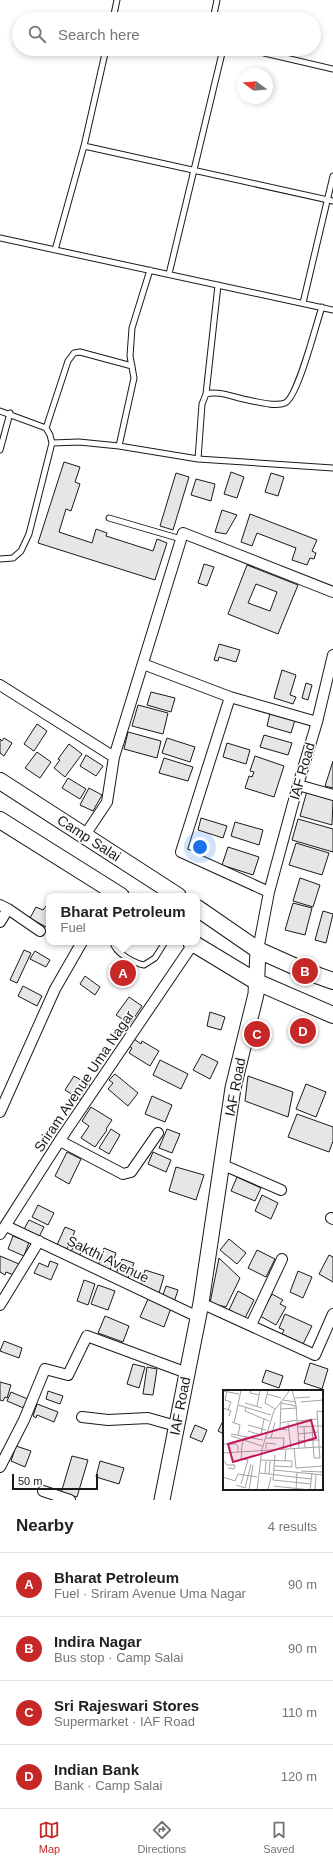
<!DOCTYPE html>
<html lang="en">
<head>
<meta charset="utf-8">
<style>
  :root { --surface:#fff; --page:#f2f2f2; --text:#202124; --muted:#757577; --line:#e0e0e0; --accent:#c62828 }
  body { margin:0; font-family:Arial,sans-serif; background:var(--page); color:var(--text) }
  .compass { position:absolute; left:237px; top:68px; width:36px; height:36px; border-radius:50%; background:var(--surface); box-shadow:0 2px 6px #0003; rotate:286deg }
  .scale { position:absolute; left:12px; bottom:10px; width:86px; box-sizing:border-box; padding-left:4px; border:2px solid #1a1a1a; border-top:0; font-size:11px; line-height:14px; white-space:nowrap; color:#1a1a1a; -webkit-text-stroke:3px #fff; paint-order:stroke }
  .you { position:absolute; left:200px; top:847px; width:14px; height:14px; margin:-10px; border:3px solid #fff; border-radius:50%; background:#1a73e8; box-shadow:0 0 0 6px #1a73e833 }
  .badge { display:grid; place-items:center; width:26px; height:26px; border-radius:50%; background:var(--accent); color:#fff; font-size:13px; font-weight:700 }
  .pin { position:absolute; translate:-50% -50%; border:2px solid #fff; box-shadow:0 1px 4px #0006 }
  .popup { position:absolute; left:46px; top:893px; width:154px; height:52px; box-sizing:border-box; display:grid; place-content:center; border-radius:8px; background:var(--surface); filter:drop-shadow(0 1px 3px #0005); font-size:13px; white-space:nowrap; color:var(--muted) }
  .popup b { font-size:15px; color:var(--text) }
  .popup::after { content:''; position:absolute; left:50%; top:100%; margin-left:-8px; border:8px solid transparent; border-top-color:var(--surface) }
  .list { margin:0; padding:0; list-style:none }
  h2 { display:flex; justify-content:space-between; align-items:center; height:52px; margin:0; padding:0 16px; font-size:17px }
  h2 small { font-size:13px; font-weight:400; color:var(--muted) }
  .list li { display:grid; grid-template-columns:26px 1fr auto; gap:12px; align-items:center; box-sizing:border-box; height:64px; padding:0 16px; border-top:1px solid var(--line) }
  .list b { display:block; font-size:15px; white-space:nowrap }
  .list p { margin:0; font-size:13px; white-space:nowrap; color:var(--muted) }
  .list em { font-size:13px; font-style:normal; color:var(--muted) }
  .icon { flex:none; width:22px; height:22px; fill:none; stroke:currentColor; stroke-width:2; stroke-linecap:round; stroke-linejoin:round }
  .map { position:relative; flex:none; width:333px; height:1500px; overflow:hidden }
  .search { position:absolute; background:var(--surface); box-shadow:0 2px 6px #0003; left:12px; right:12px; top:12px; height:44px; display:flex; align-items:center; gap:10px; box-sizing:border-box; padding:0 14px; border-radius:22px; color:var(--muted); font-size:15px }
  .sheet { height:308px; background:var(--surface) }
  nav { display:flex; justify-content:space-around; align-items:center; box-sizing:border-box; height:56px; border-top:1px solid var(--line); background:var(--surface); font-size:11px; color:var(--muted) }
  nav a { display:grid; justify-items:center; gap:2px }
  nav .on { color:var(--accent) }
  .map>svg:first-child { display:block }
</style>
</head>
<body>
<div class="map">
<svg width="333" height="1500" viewBox="0 0 333 1500">
  <rect width="100%" height="100%" fill="#fff"/>
  <path fill="#e6e6e6" stroke="#1a1a1a" fill-rule="evenodd" d="M64,462L80,467L75,482L80,484L71,511L66,509L59,532L92,543L96,529L107,533L106,536L153,551L157,539L167,543L155,580L38,543Z
    M231,472L244,477L237,498L224,494Z
    M176,473L189,477L173,530L160,526Z
    M271,473L284,477L278,496L265,492Z
    M196,479L215,484L211,501L191,495Z
    M222,510L237,515L226,534L215,532Z
    M250,514L317,540L312,551L316,553L314,559L310,558L307,565L292,560L296,548L257,533L252,546L241,542Z
    M204,564L214,567L207,586L198,583Z
    M247,565L298,585L278,634L228,614ZM256,584L277,592L270,611L248,603Z
    M219,644L240,650L236,662L219,657L218,661L214,660Z
    M282,670L296,675L290,695L296,697L293,704L274,698Z
    M306,683L312,685L308,700L302,698Z
    M151,692L175,698L171,712L147,705Z
    M138,705L168,713L163,734L132,726Z
    M270,713L295,720L291,733L267,726Z
    M37,724L47,731L34,751L24,744Z
    M128,732L161,741L157,758L124,749Z
    M264,735L292,743L288,755L260,747Z
    M4,738L12,743L4,756L0,753V739L2,741Z
    M167,738L195,747L190,762L162,753Z
    M227,743L250,750L246,764L223,757Z
    M69,744L82,754L65,777L54,768L60,760L58,759Z
    M37,752L51,762L40,778L25,768Z
    M86,755L103,766L96,776L80,766Z
    M255,756L284,766L274,797L245,788L249,776L252,777L254,772L250,771Z
    M164,758L193,767L188,781L159,773Z
    M333,761V788L325,786Z
    M68,778L86,789L80,799L62,788Z
    M89,788L102,795L93,811L80,805Z
    M307,791L333,799L332,825L300,816Z
    M201,818L227,826L223,838L198,830Z
    M298,819L333,829V852L292,840Z
    M235,822L263,830L259,845L231,836Z
    M296,843L329,853L322,875L289,865Z
    M228,847L259,857L253,875L222,865Z
    M300,878L320,885L313,907L293,901Z
    M293,903L312,908L305,935L285,930Z
    M46,906L49,908V922L46,927L30,918L36,907L43,910Z
    M323,911L333,914L326,943L315,940Z
    M24,950L31,953L17,983L10,980Z
    M35,951L50,960L46,967L30,959Z
    M85,976L100,987L95,995L80,984Z
    M23,986L42,996L37,1006L18,996Z
    M129,997L142,1006L130,1024L116,1015Z
    M210,1012L225,1017L221,1030L207,1026Z
    M134,1039L141,1044L142,1041L159,1051L150,1066L129,1053L132,1048L129,1046Z
    M202,1054L218,1062L210,1079L193,1070Z
    M160,1060L188,1074L181,1089L153,1075Z
    M115,1074L138,1093L128,1106L108,1089L113,1083L109,1080Z
    M74,1076L91,1086L83,1101L65,1090Z
    M248,1076L293,1092L288,1117L245,1101Z
    M306,1084L326,1092L316,1117L296,1109Z
    M152,1096L172,1105L165,1122L145,1114Z
    M91,1107L112,1120L106,1129L107,1130L95,1147L81,1138L89,1126L82,1121Z
    M297,1114L333,1127V1141L329,1152L288,1137Z
    M111,1129L120,1135L109,1154L99,1148Z
    M167,1129L180,1134L172,1153L159,1148Z
    M67,1152L81,1159L69,1184L55,1176Z
    M153,1152L171,1160L166,1172L148,1164Z
    M176,1167L204,1175L196,1200L169,1191Z
    M237,1177L261,1188L255,1201L231,1191Z
    M262,1195L278,1203L271,1219L255,1211Z
    M38,1205L54,1213L48,1225L32,1217Z
    M29,1220L44,1227L38,1239L23,1231Z
    M65,1227L75,1231L67,1249L57,1245Z
    M13,1236L29,1242L24,1256L8,1249Z
    M229,1239L246,1253L237,1264L220,1250Z
    M76,1241L85,1245L78,1258L70,1254Z
    M104,1248L116,1253L110,1270L98,1266Z
    M257,1250L275,1259L266,1277L248,1268Z
    M329,1255L333,1257V1282L319,1274Z
    M0,1256L19,1264L14,1275L6,1272L5,1275L0,1272Z
    M219,1258L240,1278L226,1307L210,1303Z
    M122,1259L134,1263L127,1281L115,1276Z
    M50,1261L58,1264L51,1280L34,1273L39,1263L48,1267Z
    M145,1270L164,1276L159,1293L140,1287Z
    M298,1271L312,1277L303,1298L290,1292Z
    M84,1280L95,1284L88,1305L77,1301Z
    M98,1285L115,1291L108,1310L91,1304Z
    M166,1286L178,1290L174,1302L162,1298Z
    M238,1291L254,1300L245,1318L229,1310Z
    M272,1294L283,1300L280,1304L286,1307L276,1325L260,1316Z
    M148,1299L171,1308L164,1327L140,1317Z
    M285,1314L312,1326L303,1344L282,1334L284,1330L279,1328Z
    M105,1316L129,1326L123,1342L98,1333Z
    M4,1341L22,1348L19,1358L0,1351Z
    M310,1363L328,1369L322,1389L304,1383Z
    M133,1364L145,1367L139,1388L127,1384Z
    M147,1367L157,1369L153,1395L143,1394Z
    M266,1370L283,1376L279,1388L262,1382Z
    M0,1382L11,1385L7,1398L5,1397L3,1401L0,1400Z
    M48,1391L63,1396L60,1404L46,1399Z
    M11,1392L30,1400L26,1409L7,1401Z
    M37,1404L58,1412L54,1422L37,1415L36,1418L33,1416Z
    M224,1419V1434L218,1431Z
    M195,1425L207,1430L202,1442L190,1437Z
    M16,1446L31,1451L25,1467L11,1461Z
    M72,1456L88,1460L77,1497L61,1493Z
    M100,1461L124,1468L119,1484L96,1477Z"/>
  <g fill="none" stroke-linecap="round" stroke-linejoin="round">
    <g stroke="#1a1a1a" stroke-width="7">
      <path id="lane" d="M113,19L117,0
        M213,19L217,0
        M247,49L333,69
        M84,146L333,201
        M0,238L333,310
        M55,250L84,146L106,49
        M169,274L223,49
        M303,303L333,176
        M206,394L218,285
        M0,411L46,428L50,435L52,443L29,534L21,551L13,558L0,559
        M46,428L68,361L74,353L80,352L132,366
        M52,443L79,442L119,446L198,459L333,468
        M119,446L134,378L130,356L132,328L150,270
        M0,450L10,413
        M198,459L202,404L206,394C219,390 235,398 248,400C258,402 276,407 285,403C298,397 316,324 322,307
        M109,518L181,539
        M113,942C115,953 134,963 144,965L155,958L165,942"/>
    </g>
    <g stroke="#1a1a1a" stroke-width="12">
      <path id="street" d="M143,664L230,697L317,722
        M0,685L114,757
        M230,697L181,852L269,892
        M298,785L333,795
        M85,835L107,802L114,757L183,533L333,592
        M0,905L8,909L0,922
        M8,909L40,931
        M258,950L269,892L298,785L317,722L333,655
        M0,1112L55,989L82,942
        M60,1141L123,1174L131,1172L158,1133
        M221,1164L281,1190
        M331,1218L333,1219
        M6,1226L198,1317
        M0,1234L62,1137L193,944
        M201,1303L315,1355L333,1314
        M0,1305L39,1241
        M251,1325L282,1259
        M82,1417L108,1420L148,1418L176,1426
        M0,1467L24,1420L45,1369L68,1375L87,1336L187,1373
        M43,1491L70,1500"/>
    </g>
    <g stroke="#1a1a1a" stroke-width="17">
      <path id="secondary" d="M162,1500L201,1303L233,1088L256,994L258,950"/>
    </g>
    <g stroke="#1a1a1a" stroke-width="18">
      <path id="primary" d="M0,781L178,896
        M0,820L121,896
        M197,908L258,950L305,971L333,981
        M191,942L257,982L333,1015"/>
    </g>
    <use href="#lane" stroke="#fff" stroke-width="5"/>
    <use href="#street" stroke="#fff" stroke-width="10"/>
    <use href="#secondary" stroke="#fff" stroke-width="15"/>
    <use href="#primary" stroke="#fff" stroke-width="16"/>
  </g>
  <g text-anchor="middle" dominant-baseline="central" stroke-width="3" stroke-linejoin="round" paint-order="stroke">
    <g font-size="14" fill="#1a1a1a" stroke="#fff">
      <text transform="translate(302 771) rotate(-74)">IAF Road</text>
      <text transform="translate(89 838) rotate(33)">Camp Salai</text>
      <text transform="translate(84 1081) rotate(-56)">Sriram Avenue Uma Nagar</text>
      <text transform="translate(235 1087) rotate(-79)">IAF Road</text>
      <text transform="translate(108 1259) rotate(26)">Sakthi Avenue</text>
      <text transform="translate(180 1406) rotate(-79)">IAF Road</text>
    </g>
  </g>
  <g transform="translate(223 1390)">
    <rect width="100" height="100" fill="#fff"/>
    <path fill="none" stroke="#a3a3a3" stroke-width="1" d="M4,0L2,10L8,12L5,20M18,0L15,15L48,25M28,0L27,3L36,5M45,0L42,13L52,19M69,0L73,15L76,58M0,1L16,4M44,4L58,8M72,8L87,7M60,10L73,12M78,12L100,10M22,13L39,18M34,16L37,0M0,18L8,21L6,26M23,18L22,21L46,31M58,19L74,18M100,22L94,21L95,36H100M75,31L94,29M9,32L17,35L15,45M11,33L15,15M57,33L74,30M65,33L68,58M25,35L43,40M89,36L91,68H97L96,57H100M75,37L95,36V42M81,37L82,58M64,40L57,39L58,13L73,16M25,41L38,45L41,29M8,44L40,50M75,44L95,42L96,50M8,46L39,56M43,48H61L60,59M48,48L52,32M0,54H13L15,56V62M71,58L73,78L100,76M43,59V53L53,54M18,62L20,50M0,63L96,57V50L76,51M52,65L50,90L88,94M0,70L4,75H12L11,79L5,78M38,70L69,71V77L52,76M62,71L63,59M51,80L100,85M78,81L100,82M37,83L88,89M42,83L43,71M46,84L47,71M0,87L12,91M12,91L15,84L34,87M18,94L25,70L18,69L19,62M13,95L22,98L28,74M51,96L87,100M26,100L30,75M34,100L39,59L51,21L67,0M45,100L48,87M73,100L74,83M87,100L89,83M92,100L93,85"/>
    <path fill="#c2185b" fill-opacity="0.15" stroke="#c2185b" stroke-width="2" d="M88,30L93,48L10,72L5,54Z"/>
    <rect width="100" height="100" fill="none" stroke="#1a1a1a" stroke-width="2"/>
  </g>
</svg>
<svg class="compass" viewBox="-18 -18 36 36"><path d="M0-13l5 13h-10z" fill="#e53935"/><path d="M0 13l5-13h-10z" fill="#757577"/></svg>
<div class="scale">50 m</div>
<div class="you"></div>
<div class="pin badge" style="left:123px;top:973px">A</div>
<div class="popup"><b>Bharat Petroleum</b>Fuel</div>
<div class="pin badge" style="left:305px;top:971px">B</div>
<div class="pin badge" style="left:257px;top:1034px">C</div>
<div class="pin badge" style="left:303px;top:1031px">D</div>
<div class="search"><svg class="icon" aria-label="search" viewBox="0 0 24 24"><circle cx="10" cy="10" r="6"/><path d="M15 15l6 6"/></svg>Search here</div>
</div>
<section class="sheet">
<h2>Nearby<small>4 results</small></h2>
<ul class="list">
<li><span class="badge">A</span><div><b>Bharat Petroleum</b><p>Fuel · Sriram Avenue Uma Nagar</p></div><em>90 m</em></li>
<li><span class="badge">B</span><div><b>Indira Nagar</b><p>Bus stop · Camp Salai</p></div><em>90 m</em></li>
<li><span class="badge">C</span><div><b>Sri Rajeswari Stores</b><p>Supermarket · IAF Road</p></div><em>110 m</em></li>
<li><span class="badge">D</span><div><b>Indian Bank</b><p>Bank · Camp Salai</p></div><em>120 m</em></li>
</ul>
</section>
<nav>
<a class="on"><svg class="icon" aria-label="map" viewBox="0 0 24 24"><path d="M3 6l6-2 6 2 6-2v14l-6 2-6-2-6 2zM9 4v14M15 6v14"/></svg>Map</a>
<a><svg class="icon" aria-label="directions" viewBox="0 0 24 24"><path d="M12 3l9 9-9 9-9-9zM9 14v-3h6M13 9l2 2-2 2"/></svg>Directions</a>
<a><svg class="icon" aria-label="saved" viewBox="0 0 24 24"><path d="M7 4h10v16l-5-4-5 4z"/></svg>Saved</a>
</nav>
</body>
</html>
